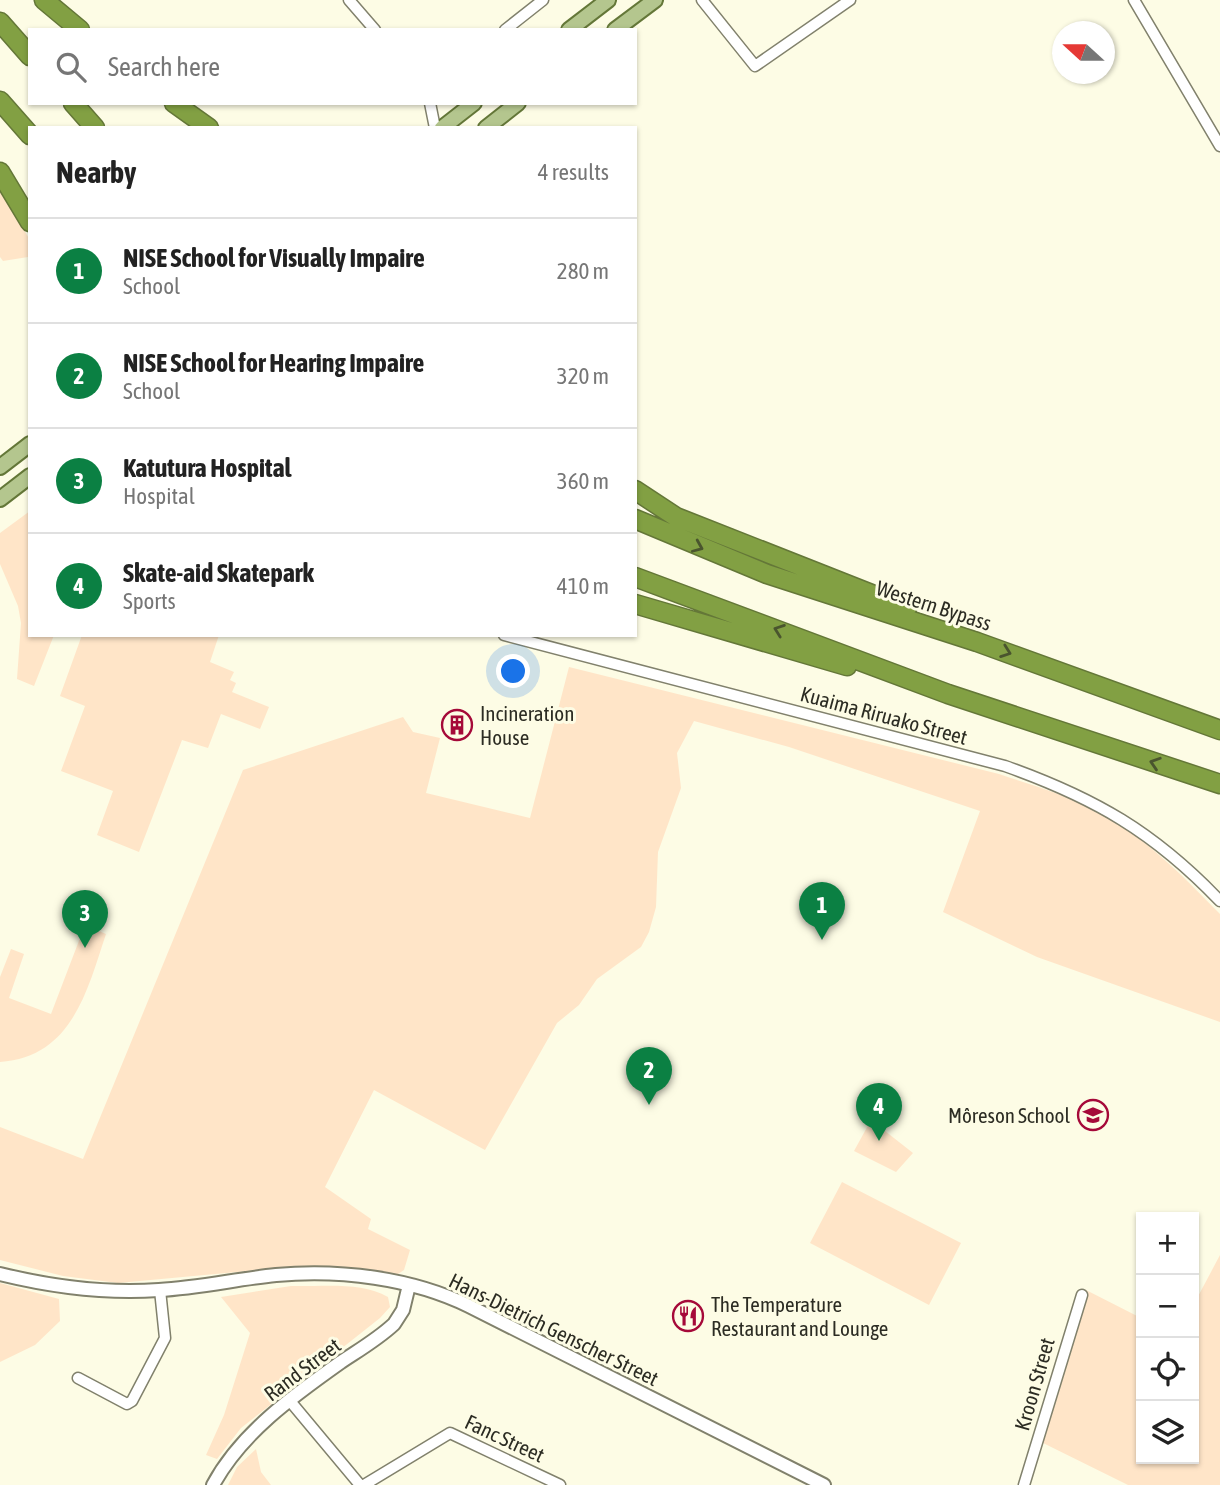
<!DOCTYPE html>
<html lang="en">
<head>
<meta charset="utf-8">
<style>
  :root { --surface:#fff; --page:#f2f2f2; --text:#222; --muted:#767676; --line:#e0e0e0; --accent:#0b8043 }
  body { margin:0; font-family:"Asap Condensed",sans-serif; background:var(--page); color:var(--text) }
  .controls { position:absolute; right:21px; bottom:21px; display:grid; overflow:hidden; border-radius:0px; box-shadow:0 2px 5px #0004 }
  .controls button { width:63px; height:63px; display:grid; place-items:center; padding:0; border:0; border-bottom:2px solid var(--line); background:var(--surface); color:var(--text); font:35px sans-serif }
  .compass { position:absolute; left:1052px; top:21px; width:63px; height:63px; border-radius:50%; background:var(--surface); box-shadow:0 2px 5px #0004; rotate:291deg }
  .you { position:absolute; left:514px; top:672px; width:24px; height:24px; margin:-18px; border:5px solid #fff; border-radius:50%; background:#1a73e8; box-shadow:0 0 0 10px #1a73e833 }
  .badge { display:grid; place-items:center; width:46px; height:46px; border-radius:50%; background:var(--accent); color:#fff; font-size:23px; font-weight:700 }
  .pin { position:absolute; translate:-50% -58px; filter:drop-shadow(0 2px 4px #0008) }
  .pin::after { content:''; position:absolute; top:37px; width:24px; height:21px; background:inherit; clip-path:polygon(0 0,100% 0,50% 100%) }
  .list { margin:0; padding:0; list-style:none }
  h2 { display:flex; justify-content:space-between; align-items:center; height:91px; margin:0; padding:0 28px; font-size:30px }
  h2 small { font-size:23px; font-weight:400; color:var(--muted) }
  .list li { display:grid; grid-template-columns:46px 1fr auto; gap:21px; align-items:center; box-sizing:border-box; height:105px; padding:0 28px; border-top:2px solid var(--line) }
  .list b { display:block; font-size:26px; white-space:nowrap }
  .list p { margin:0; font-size:23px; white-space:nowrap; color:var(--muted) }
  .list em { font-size:23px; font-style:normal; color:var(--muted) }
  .icon { flex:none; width:38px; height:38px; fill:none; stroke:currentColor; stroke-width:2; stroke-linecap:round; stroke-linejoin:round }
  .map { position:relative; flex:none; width:1220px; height:1485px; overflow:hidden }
  .search { position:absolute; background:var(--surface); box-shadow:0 2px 5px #0004; left:28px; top:28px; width:609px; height:77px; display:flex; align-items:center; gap:18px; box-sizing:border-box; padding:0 24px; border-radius:0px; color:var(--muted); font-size:26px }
  .panel { position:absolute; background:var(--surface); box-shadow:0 2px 5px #0004; left:28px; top:126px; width:609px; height:511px; border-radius:0px }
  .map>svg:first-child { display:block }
</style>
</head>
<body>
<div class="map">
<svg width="1220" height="1485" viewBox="0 0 1220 1485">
  <rect width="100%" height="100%" fill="#fdfce5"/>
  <path fill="#ffe5c8" d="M0,191L30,240L28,257L3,261L0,257Z
    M30,511V635H54L34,686L17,679L21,623L18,606L0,564V533Z
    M82,635H219L210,662L234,672L230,680L236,683L232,692L269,707L260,729L221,714L208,748L182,740L139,852L97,835L113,791L61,771L85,706L60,696Z
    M569,667L999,774C1031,785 1065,794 1095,810C1144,836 1182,875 1220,914V1022L1037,957L943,912L980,811L789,747L694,721L677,753L681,788L658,852L656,907L649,932L641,947L597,979L579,1005L557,1023L485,1150L374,1090L325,1187L371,1219L368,1229L410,1250L404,1270L395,1276L290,1267L118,1283L63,1276L0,1260V1127L83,1159L243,770L403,717L413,732L440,738L426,793L530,818Z
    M85,925L106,934C87,991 72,1057 0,1062V977L11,949L24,954L9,998L51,1014Z
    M871,1120L913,1153L896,1172L854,1151Z
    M842,1182L961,1243L929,1305L810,1243Z
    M1220,1255V1485H1128L1037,1440L1084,1289L1141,1318V1459H1194V1304Z
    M0,1283L59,1299L60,1321L35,1345L0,1362Z
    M291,1286C321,1287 361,1281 388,1297L390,1307L380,1318L241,1428L217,1459L206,1455L224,1415L250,1333L221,1297Z
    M256,1449L261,1472L271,1485H228L237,1467Z"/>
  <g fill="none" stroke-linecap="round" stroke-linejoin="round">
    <g stroke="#81816c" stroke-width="13">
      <path id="minor" d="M349,0L375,30
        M702,0L755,66L850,0
        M1134,0L1220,146
        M505,30L543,0
        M430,103L435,128
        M504,635L1005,766C1095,798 1154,832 1220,901
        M78,1378L127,1404L132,1401L165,1338L160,1290
        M290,1401L360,1485
        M364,1485L450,1433L560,1485
        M1024,1485L1082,1295"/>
    </g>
    <g stroke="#81816c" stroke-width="16">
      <path id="tertiary" d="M0,1274C53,1287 104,1294 159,1290C198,1288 237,1279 276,1275C339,1269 412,1278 469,1306L824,1485
        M213,1485C241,1433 293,1396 341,1362C359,1350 378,1339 394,1324L403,1310L409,1285"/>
    </g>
    <g stroke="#647738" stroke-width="18">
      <path id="primary" d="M569,30L608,0
        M615,30L655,0
        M442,128L474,103
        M486,128L518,103
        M0,467L30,444
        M0,499L30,476"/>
    </g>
    <g stroke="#647738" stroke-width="21">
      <path id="motorway" d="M44,0L80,30
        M0,22L30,56
        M0,101L30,135
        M73,103L95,128
        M174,103L209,128
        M0,172L30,222
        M635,490L676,517L907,608
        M635,519L767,574L977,642L1220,730
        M635,577L948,694L1220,784
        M635,604L847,666"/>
    </g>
    <use href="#minor" stroke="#fff" stroke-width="10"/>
    <use href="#tertiary" stroke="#fff" stroke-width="12"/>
    <use href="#primary" stroke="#b4c68e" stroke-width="14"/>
    <use href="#motorway" stroke="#82a043" stroke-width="18"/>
  </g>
  <defs><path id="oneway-chevron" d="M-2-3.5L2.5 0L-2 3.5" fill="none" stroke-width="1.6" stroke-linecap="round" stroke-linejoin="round" transform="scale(1.75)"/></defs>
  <g stroke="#4a552e">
    <use href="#oneway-chevron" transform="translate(698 547) rotate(23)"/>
    <use href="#oneway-chevron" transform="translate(779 630) rotate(-160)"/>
    <use href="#oneway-chevron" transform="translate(1006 652) rotate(20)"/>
    <use href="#oneway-chevron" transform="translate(1155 763) rotate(-162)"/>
  </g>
  <defs>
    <g id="building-ring" transform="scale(1.575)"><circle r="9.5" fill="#fdfce5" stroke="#a50939" stroke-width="1.5"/><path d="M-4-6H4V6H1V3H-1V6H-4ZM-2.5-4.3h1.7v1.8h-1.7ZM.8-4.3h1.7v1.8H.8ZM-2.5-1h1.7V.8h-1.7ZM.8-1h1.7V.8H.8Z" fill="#a50939"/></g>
    <g id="school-ring" transform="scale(1.575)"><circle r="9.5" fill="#fdfce5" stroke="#a50939" stroke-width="1.5"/><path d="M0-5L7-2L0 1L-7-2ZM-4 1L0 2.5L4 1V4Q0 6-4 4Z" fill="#a50939"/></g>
    <g id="restaurant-ring" transform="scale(1.575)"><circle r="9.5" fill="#fdfce5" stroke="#a50939" stroke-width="1.5"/><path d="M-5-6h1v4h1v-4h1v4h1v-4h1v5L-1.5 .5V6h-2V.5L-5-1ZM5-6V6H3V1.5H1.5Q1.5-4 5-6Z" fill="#a50939"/></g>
  </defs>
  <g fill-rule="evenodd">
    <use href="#building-ring" x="457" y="725"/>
    <use href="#school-ring" x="1093" y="1115"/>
    <use href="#restaurant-ring" x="688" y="1316"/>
  </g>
  <g text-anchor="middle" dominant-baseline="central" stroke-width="6" stroke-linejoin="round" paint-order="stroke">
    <g font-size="21" fill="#2c2c23" stroke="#fdfce5">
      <text transform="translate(934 605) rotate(18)">Western Bypass</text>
      <text transform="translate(884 715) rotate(15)">Kuaima Riruako Street</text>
      <text transform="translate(554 1329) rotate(26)">Hans-Dietrich Genscher Street</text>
      <text transform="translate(302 1369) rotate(-37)">Rand Street</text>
      <text transform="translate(1034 1384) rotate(-74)">Kroon Street</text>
      <text transform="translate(505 1438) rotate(25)">Fanc Street</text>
    </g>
    <g font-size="21" fill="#2c2c23" stroke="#fdfce5" text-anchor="start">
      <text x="480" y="713">Incineration<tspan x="480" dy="24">House</tspan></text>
      <text x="1070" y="1115" text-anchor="end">Môreson School</text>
      <text x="711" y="1304">The Temperature<tspan x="711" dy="24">Restaurant and Lounge</tspan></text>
    </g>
  </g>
</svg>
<div class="controls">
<button>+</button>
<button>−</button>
<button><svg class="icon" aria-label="locate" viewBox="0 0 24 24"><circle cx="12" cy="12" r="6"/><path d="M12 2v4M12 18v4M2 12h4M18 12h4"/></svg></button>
<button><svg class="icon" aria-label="layers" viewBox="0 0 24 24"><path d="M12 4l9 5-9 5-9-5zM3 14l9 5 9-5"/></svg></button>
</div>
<svg class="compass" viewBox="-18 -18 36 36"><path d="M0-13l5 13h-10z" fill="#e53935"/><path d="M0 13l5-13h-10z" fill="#767676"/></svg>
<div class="you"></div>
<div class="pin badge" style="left:822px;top:940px">1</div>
<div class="pin badge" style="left:649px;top:1105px">2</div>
<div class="pin badge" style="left:85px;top:948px">3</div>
<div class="pin badge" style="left:879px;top:1141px">4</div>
<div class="search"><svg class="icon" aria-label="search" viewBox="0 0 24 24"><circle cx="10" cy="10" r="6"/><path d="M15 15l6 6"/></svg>Search here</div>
<section class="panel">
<h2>Nearby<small>4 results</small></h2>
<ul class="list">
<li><span class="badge">1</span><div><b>NISE School for Visually Impaire</b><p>School</p></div><em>280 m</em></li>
<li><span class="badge">2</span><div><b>NISE School for Hearing Impaire</b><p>School</p></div><em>320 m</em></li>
<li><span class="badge">3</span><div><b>Katutura Hospital</b><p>Hospital</p></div><em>360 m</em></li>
<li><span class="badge">4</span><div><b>Skate-aid Skatepark</b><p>Sports</p></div><em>410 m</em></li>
</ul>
</section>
</div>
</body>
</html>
